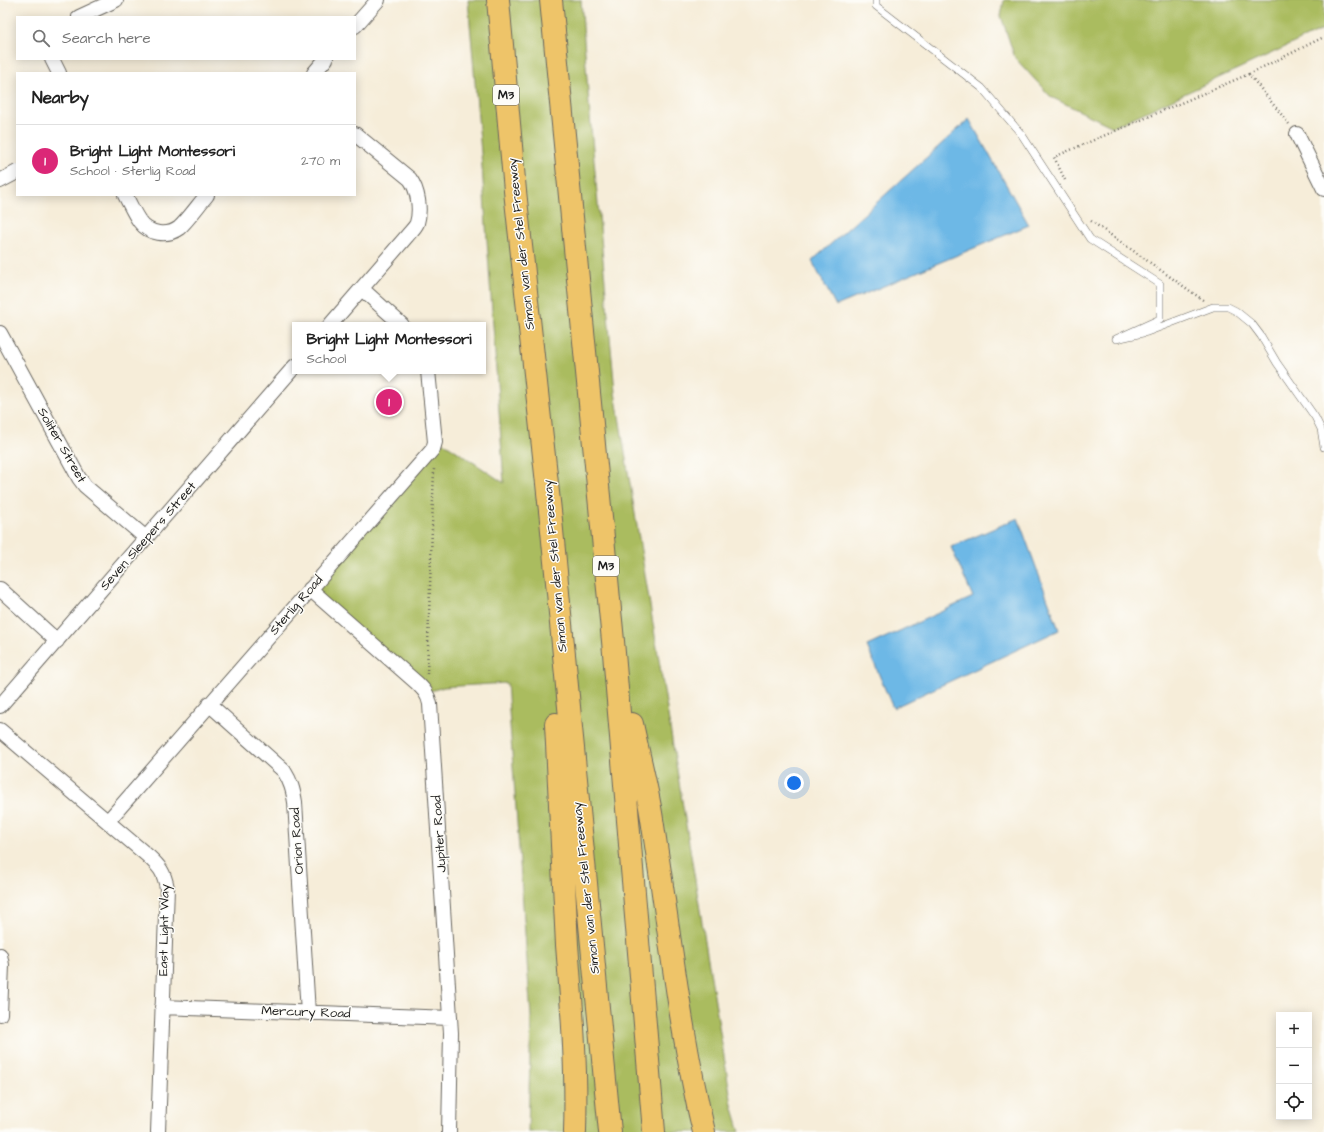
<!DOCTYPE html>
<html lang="en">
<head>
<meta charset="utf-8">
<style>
  :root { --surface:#fff; --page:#f6f6f6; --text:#222; --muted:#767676; --line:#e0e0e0; --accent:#db2777 }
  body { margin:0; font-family:"Architects Daughter",sans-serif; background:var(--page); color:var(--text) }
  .controls { position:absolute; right:12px; bottom:12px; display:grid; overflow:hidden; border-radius:0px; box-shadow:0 2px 10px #0003 }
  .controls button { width:36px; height:36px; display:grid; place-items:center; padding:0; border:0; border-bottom:1px solid var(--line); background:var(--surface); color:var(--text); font:20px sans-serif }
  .you { position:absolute; left:794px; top:783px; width:14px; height:14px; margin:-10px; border:3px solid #fff; border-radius:50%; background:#1a73e8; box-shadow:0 0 0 6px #1a73e833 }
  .badge { display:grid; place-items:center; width:26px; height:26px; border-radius:50%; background:var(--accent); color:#fff; font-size:13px; font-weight:700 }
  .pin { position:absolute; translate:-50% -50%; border:2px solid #fff; box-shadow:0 1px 4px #0006 }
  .popup { position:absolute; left:292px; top:322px; width:194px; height:52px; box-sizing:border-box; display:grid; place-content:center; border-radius:0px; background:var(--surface); filter:drop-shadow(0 1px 3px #0005); font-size:13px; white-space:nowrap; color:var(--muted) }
  .popup b { font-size:15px; color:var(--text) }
  .popup::after { content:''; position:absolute; left:50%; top:100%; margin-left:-8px; border:8px solid transparent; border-top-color:var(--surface) }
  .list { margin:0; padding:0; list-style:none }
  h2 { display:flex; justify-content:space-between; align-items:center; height:52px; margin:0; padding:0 16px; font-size:17px }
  h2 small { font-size:13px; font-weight:400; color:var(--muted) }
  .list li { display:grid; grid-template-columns:26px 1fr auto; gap:12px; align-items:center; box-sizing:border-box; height:72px; padding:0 16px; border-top:1px solid var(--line) }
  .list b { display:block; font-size:15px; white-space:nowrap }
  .list p { margin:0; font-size:13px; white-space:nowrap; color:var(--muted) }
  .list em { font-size:13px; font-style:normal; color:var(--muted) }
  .icon { flex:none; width:22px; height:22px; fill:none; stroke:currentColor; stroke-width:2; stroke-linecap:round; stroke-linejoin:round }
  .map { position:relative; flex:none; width:1324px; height:1132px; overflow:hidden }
  .search { position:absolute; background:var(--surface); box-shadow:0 2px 10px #0003; left:16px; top:16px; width:340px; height:44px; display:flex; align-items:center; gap:10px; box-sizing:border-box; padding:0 14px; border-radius:0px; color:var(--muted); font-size:15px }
  .panel { position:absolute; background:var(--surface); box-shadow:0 2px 10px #0003; left:16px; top:72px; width:340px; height:124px; border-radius:0px }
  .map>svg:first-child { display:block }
</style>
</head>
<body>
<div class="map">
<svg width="1324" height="1132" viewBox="0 0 1324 1132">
  <rect width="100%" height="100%" fill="#fdfcf7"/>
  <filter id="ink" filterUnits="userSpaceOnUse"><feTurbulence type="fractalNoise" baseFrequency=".025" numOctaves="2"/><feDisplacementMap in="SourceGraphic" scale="8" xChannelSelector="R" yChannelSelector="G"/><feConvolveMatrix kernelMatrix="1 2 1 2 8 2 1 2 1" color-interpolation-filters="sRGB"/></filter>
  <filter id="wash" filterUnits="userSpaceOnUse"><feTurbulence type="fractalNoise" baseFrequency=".012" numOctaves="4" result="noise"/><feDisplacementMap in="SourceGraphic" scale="16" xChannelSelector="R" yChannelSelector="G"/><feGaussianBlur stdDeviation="0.9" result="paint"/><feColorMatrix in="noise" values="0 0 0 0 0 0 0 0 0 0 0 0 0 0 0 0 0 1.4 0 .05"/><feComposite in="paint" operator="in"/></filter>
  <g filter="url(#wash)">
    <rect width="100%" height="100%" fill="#f6edd9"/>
    <path fill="#aabc5f" stroke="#636c3e" d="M468,0H581L589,105L615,392L732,1105L740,1132H528L531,1017L507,683L444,687L427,692L310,589L435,442H443L504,483L481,153Z
      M1004,0H1324V29L1113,127L1051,97L1015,58L1001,16Z"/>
    <path fill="#6db8e6" stroke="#446a81" d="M969,119L1029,225L836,306L812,261Z
      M1018,518L1059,630L893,708L867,646L973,597L951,547Z"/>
  </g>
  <g filter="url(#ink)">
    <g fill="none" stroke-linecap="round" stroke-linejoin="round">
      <g stroke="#68655e" stroke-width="8">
        <path id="service" d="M876,0V6L982,88L1022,135L1090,239L1160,284V319L1116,339L1147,332L1213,307H1228L1236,311L1252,324L1261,336L1277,363L1315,417L1321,429L1324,447"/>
      </g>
      <g stroke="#68655e" stroke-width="16">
        <path id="minor" d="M79,17L116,0
          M355,26L378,0
          M52,59L59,73
          M314,73L326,59
          M1297,134L1324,189
          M0,181L17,172
          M125,195C130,204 134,214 140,222C149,234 167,237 179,228C188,220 199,204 207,195
          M362,289L402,325
          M330,325L407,236C410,232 415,228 417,223C421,209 418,190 410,179L355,134
          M0,333L79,478L85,486L146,538
          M0,589L57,641
          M310,589L417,683C424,690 428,694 430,704L451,1033L449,1132
          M209,704L284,771C291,782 293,790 295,802L308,1013
          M0,706L295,366
          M0,730L148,856C160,867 164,872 167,888L158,1132
          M108,821L433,449L435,442L428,371
          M0,955L2,965L0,1014
          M162,1007L450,1018"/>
      </g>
      <g stroke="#68655e" stroke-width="24">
        <path id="motorway" d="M498,0L515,191L551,520L610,1132
          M551,0L613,641L654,1132
          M556,724C559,797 563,871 567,945C572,1007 577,1069 575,1132
          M632,724C638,753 646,783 651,813C668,919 679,1027 704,1132"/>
      </g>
      <path stroke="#68655e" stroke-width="2.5" stroke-dasharray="1 3" stroke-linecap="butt" d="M1289,124L1249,74L1324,37
        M1065,180L1054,157L1249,74
        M1091,221L1203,300
        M427,674L434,469"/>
      <use href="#service" stroke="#fff" stroke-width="7"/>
      <use href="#minor" stroke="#fff" stroke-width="14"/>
      <use href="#motorway" stroke="#eec469" stroke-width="22"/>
    </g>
  </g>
  <g text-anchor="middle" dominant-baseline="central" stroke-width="3" stroke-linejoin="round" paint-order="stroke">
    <g fill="#fdfcf7" stroke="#605f5e" stroke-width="1">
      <rect x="493" y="85" width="26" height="20" rx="3"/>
      <rect x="593" y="556" width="26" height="20" rx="3"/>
    </g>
    <g font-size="12" font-weight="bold" fill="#1c1c1c">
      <text x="506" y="95">M3</text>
      <text x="606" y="566">M3</text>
    </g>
    <g font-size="13" fill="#1c1c1c" stroke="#fdfcf7">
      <text transform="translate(521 244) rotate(-96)">Simon van der Stel Freeway</text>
      <text transform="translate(62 445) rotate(60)">Soliter Street</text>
      <text transform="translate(148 536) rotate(-49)">Seven Sleepers Street</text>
      <text transform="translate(555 566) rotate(-95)">Simon van der Stel Freeway</text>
      <text transform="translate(296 605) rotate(-49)">Sterlig Road</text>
      <text transform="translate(439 834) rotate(-94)">Jupiter Road</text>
      <text transform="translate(297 841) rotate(-94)">Orion Road</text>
      <text transform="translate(586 888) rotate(-96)">Simon van der Stel Freeway</text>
      <text transform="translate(164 930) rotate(-89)">East Light Way</text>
      <text transform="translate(306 1012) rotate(2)">Mercury Road</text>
    </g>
  </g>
</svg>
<div class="controls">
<button>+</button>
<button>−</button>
<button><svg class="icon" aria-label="locate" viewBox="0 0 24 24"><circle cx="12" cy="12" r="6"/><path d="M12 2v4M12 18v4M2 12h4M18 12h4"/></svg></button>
</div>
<div class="you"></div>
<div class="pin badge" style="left:389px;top:402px">1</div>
<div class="popup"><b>Bright Light Montessori</b>School</div>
<div class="search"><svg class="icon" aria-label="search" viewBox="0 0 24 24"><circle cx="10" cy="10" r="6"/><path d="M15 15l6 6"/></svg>Search here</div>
<section class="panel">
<h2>Nearby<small></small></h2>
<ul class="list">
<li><span class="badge">1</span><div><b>Bright Light Montessori</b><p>School · Sterlig Road</p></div><em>270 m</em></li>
</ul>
</section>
</div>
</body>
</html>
